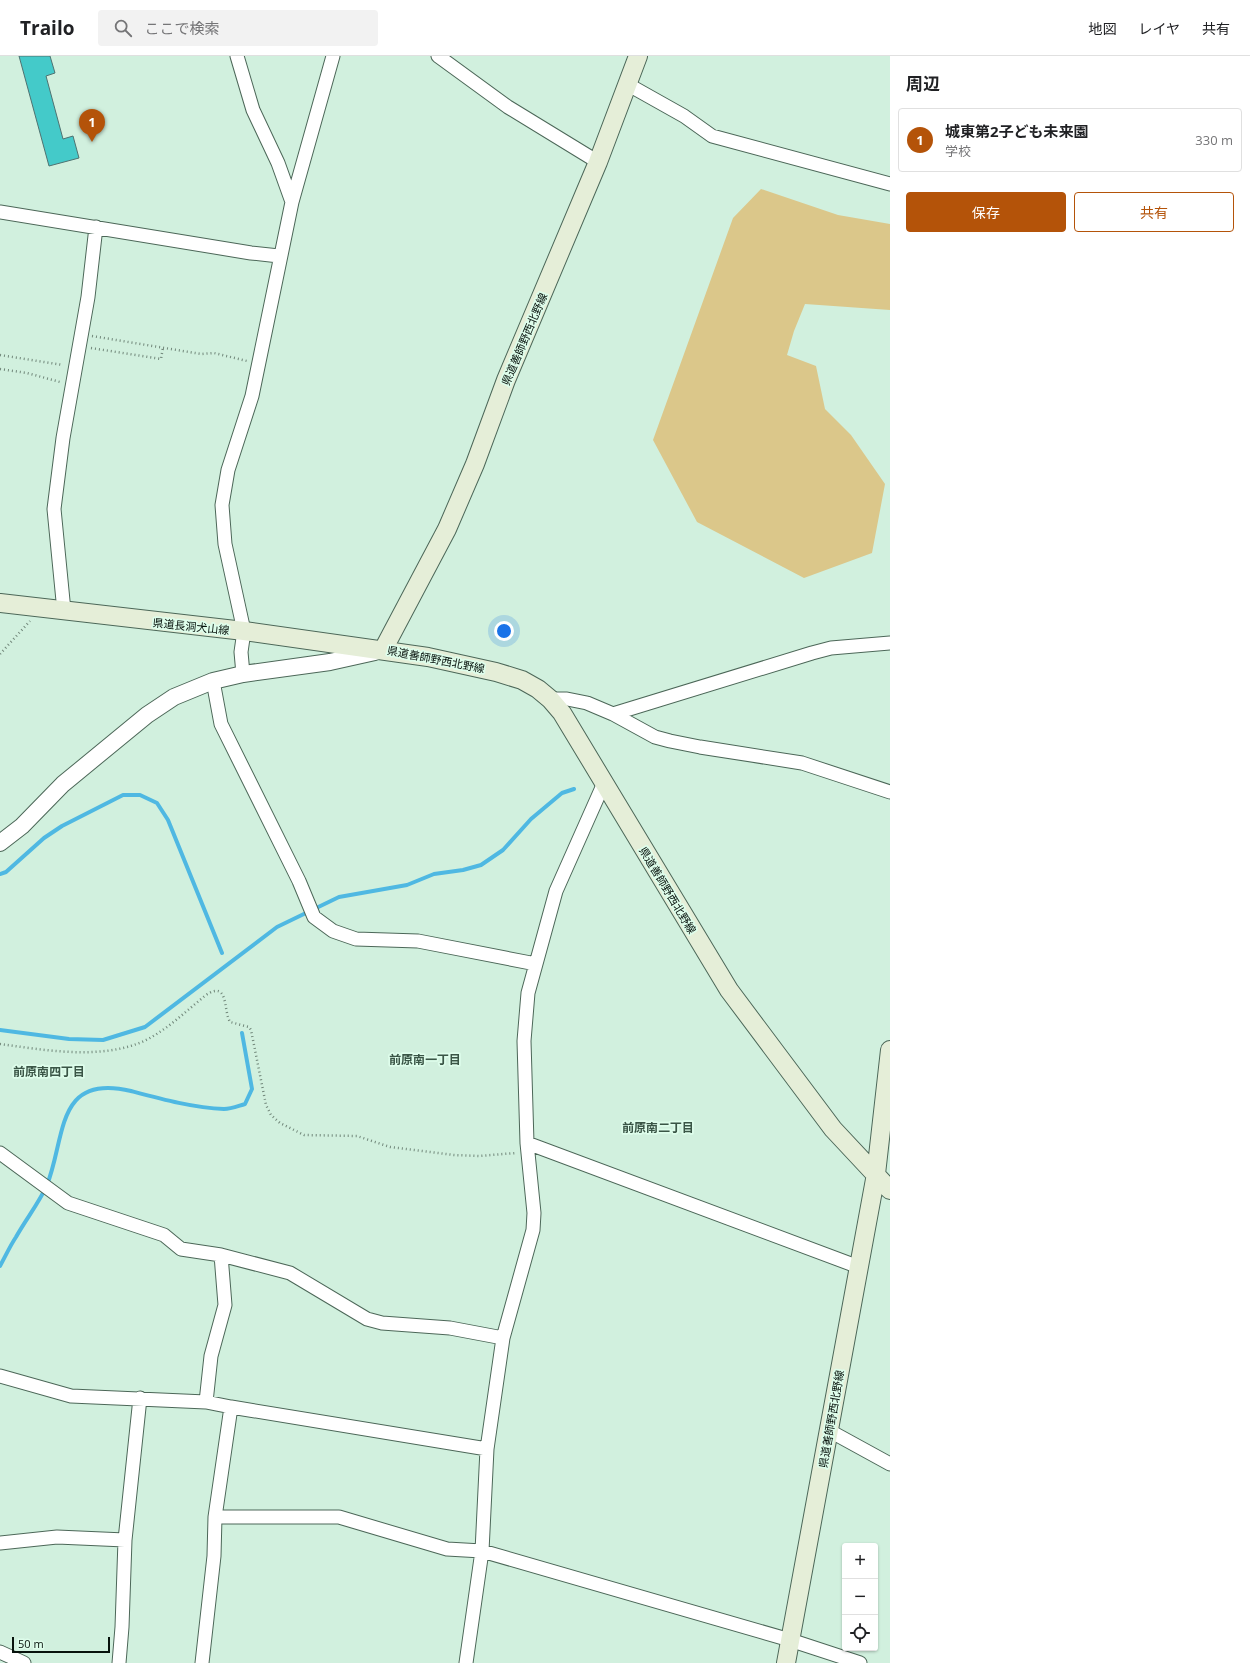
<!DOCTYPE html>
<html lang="ja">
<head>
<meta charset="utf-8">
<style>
  :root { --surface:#fff; --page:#f2f2f2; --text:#202124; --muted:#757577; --line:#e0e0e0; --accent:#b45309 }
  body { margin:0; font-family:"Open Sans","Noto Sans JP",sans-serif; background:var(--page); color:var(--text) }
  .controls { position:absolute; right:12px; bottom:12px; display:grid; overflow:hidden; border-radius:4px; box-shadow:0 1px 3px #0004 }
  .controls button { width:36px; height:36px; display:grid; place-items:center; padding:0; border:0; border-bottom:1px solid var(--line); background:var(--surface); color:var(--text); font:20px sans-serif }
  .scale { position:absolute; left:12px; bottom:10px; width:98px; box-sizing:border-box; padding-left:4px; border:2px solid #07120c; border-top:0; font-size:11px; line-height:14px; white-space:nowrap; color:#07120c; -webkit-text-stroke:3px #defdeb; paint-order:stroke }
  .you { position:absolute; left:504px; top:575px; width:14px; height:14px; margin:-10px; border:3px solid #fff; border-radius:50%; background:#1a73e8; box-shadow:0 0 0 6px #1a73e833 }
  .badge { display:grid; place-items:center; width:26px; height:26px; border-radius:50%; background:var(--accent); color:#fff; font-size:13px; font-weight:700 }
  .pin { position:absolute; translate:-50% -33px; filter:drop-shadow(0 1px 2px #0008) }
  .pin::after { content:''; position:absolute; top:21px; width:14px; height:12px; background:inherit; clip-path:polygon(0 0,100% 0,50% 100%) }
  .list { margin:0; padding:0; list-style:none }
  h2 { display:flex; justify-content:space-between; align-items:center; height:52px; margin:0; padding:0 16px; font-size:17px }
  h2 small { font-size:13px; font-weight:400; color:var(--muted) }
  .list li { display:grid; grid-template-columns:26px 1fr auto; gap:12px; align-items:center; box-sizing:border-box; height:64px; margin:0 8px 8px; padding:0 8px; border:1px solid var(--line); border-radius:4px }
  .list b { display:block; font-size:15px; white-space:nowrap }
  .list p { margin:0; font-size:13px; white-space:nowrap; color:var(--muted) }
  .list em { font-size:13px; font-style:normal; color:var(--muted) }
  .actions { display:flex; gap:8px; padding:12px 16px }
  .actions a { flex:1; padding:9px 0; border:1px solid var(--accent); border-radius:4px; text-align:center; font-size:14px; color:var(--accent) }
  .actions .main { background:var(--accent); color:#fff }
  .icon { flex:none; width:22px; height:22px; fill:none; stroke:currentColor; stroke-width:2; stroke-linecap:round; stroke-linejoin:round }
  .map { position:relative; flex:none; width:890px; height:1607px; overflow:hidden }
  header { display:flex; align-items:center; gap:24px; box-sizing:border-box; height:56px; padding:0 20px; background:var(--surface); border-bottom:1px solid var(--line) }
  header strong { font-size:19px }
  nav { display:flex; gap:22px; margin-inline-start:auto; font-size:14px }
  .search { width:280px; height:36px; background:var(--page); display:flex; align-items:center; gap:10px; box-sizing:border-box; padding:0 14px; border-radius:4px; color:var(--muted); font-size:15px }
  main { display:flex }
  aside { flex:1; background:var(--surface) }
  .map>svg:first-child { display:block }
</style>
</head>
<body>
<header>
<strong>Trailo</strong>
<div class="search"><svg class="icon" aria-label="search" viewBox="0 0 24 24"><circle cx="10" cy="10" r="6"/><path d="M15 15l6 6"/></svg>ここで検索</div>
<nav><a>地図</a><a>レイヤ</a><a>共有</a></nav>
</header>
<main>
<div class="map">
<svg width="890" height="1607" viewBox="0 0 890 1607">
  <rect width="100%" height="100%" fill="#d1f0de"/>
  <path fill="#dbc78a" d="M761,133L838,159L890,168V254L805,248L794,275L787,299L816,310L825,353L851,379L885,428L872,497L804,522L697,466L653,384L733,162Z"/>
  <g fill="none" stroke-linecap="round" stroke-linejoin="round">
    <path stroke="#4fb8e2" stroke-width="4" d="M0,818L6,816L44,782L62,770L123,739H140L157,747L168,764L222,897
      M0,974L69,983L103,984L145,971L277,871L339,841L407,829L434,818L463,814L481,809L503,794L531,763L562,737L574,733
      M0,1210C5,1201 10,1190 16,1181C26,1163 39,1147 47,1129C66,1081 55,1017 131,1035C161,1043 194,1052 224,1053C231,1053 238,1050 245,1048L252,1033L242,977"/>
  </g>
  <path fill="#44cac9" stroke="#4f7271" d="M19,0H50L55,17L46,20L63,83L73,80L79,102L49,110Z"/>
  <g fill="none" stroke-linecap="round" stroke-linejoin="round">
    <g stroke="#4c6758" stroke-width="15">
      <path id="minor" d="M237,0L253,54L278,107L292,146
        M438,0L508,51L598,106
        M627,28L684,60L712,80L890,128
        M0,156L251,197L279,200
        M64,555L54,453L63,382L88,241L96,171
        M243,618L241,596L244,575L225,488L222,449L228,414L252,340L292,146L333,0
        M213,625L221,668L299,825L314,861L333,875L356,883L418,885L536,908
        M550,643H567L587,647L613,658L655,681L670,685L700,691L802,707L890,736
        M613,658L812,597L831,592L890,587
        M527,1087L859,1211
        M0,1097L68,1147L164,1179L181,1193L221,1199L225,1249L211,1300L206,1346L231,1351L215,1461L214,1500L202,1607
        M221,1199L290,1217L367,1263L382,1267L450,1272L503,1282
        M0,1320L71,1340L206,1346
        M231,1351L487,1393
        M828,1374L890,1408
        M215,1461H339L447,1493L482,1495L790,1584L860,1607
        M0,1487L57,1481L125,1484
        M0,1596L24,1607
        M119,1607L122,1571L125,1484L140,1342
        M466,1607L482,1495L487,1393L503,1282L533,1174L534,1157L527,1087L524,985L528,937L556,835L604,727"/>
    </g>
    <g stroke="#4c6758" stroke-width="18">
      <path id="tertiary" d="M0,787L22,770L63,728L147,659L174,641L213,625L243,618L330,606L375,596"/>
    </g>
    <g stroke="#4c6758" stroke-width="20">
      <path id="secondary" d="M0,547L244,575L428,601L496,616L522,624L538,633L550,643L562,657L729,934L833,1073L890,1134
        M383,594L447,473L475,408L506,324L598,106L638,0
        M786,1607L876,1118L890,994"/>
    </g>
    <path stroke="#71877a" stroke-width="2.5" stroke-dasharray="1 3" stroke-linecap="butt" d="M92,280L201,298L214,297L247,305
      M91,292L161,303L163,291
      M0,299L63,309
      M0,313L27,317L60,326
      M0,598L30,565
      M0,988C45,994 98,1004 142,986C166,975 185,956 206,939C229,924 223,954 230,966L249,971L251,974L266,1049L271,1059L280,1067L304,1079L357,1080L390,1091L454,1099L479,1100L516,1097"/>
    <use href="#minor" stroke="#fff" stroke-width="13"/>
    <use href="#tertiary" stroke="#fff" stroke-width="16"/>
    <use href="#secondary" stroke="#e5eed8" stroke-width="18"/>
  </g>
  <g text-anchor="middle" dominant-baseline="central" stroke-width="3.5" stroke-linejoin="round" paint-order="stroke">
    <g font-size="11" fill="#07120c" stroke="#defdeb">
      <text transform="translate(524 283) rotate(-67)">県道善師野西北野線</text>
      <text transform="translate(191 570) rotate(6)">県道長洞犬山線</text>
      <text transform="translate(436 603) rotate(11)">県道善師野西北野線</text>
      <text transform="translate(668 834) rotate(59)">県道善師野西北野線</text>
      <text transform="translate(831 1363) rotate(-80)">県道善師野西北野線</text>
    </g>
    <g font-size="12" font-weight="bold" fill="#3a5546" stroke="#defdeb">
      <text x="425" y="1003">前原南一丁目</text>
      <text x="49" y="1015">前原南四丁目</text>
      <text x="658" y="1071">前原南二丁目</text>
    </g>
  </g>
</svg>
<div class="controls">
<button>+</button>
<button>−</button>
<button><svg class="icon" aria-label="locate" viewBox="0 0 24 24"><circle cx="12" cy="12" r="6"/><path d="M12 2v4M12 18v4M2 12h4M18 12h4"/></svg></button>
</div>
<div class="scale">50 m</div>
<div class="you"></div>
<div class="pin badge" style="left:92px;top:86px">1</div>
</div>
<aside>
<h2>周辺<small></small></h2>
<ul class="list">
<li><span class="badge">1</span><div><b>城東第2子ども未来園</b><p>学校</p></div><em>330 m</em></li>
</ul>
<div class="actions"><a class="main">保存</a><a>共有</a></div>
</aside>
</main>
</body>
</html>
